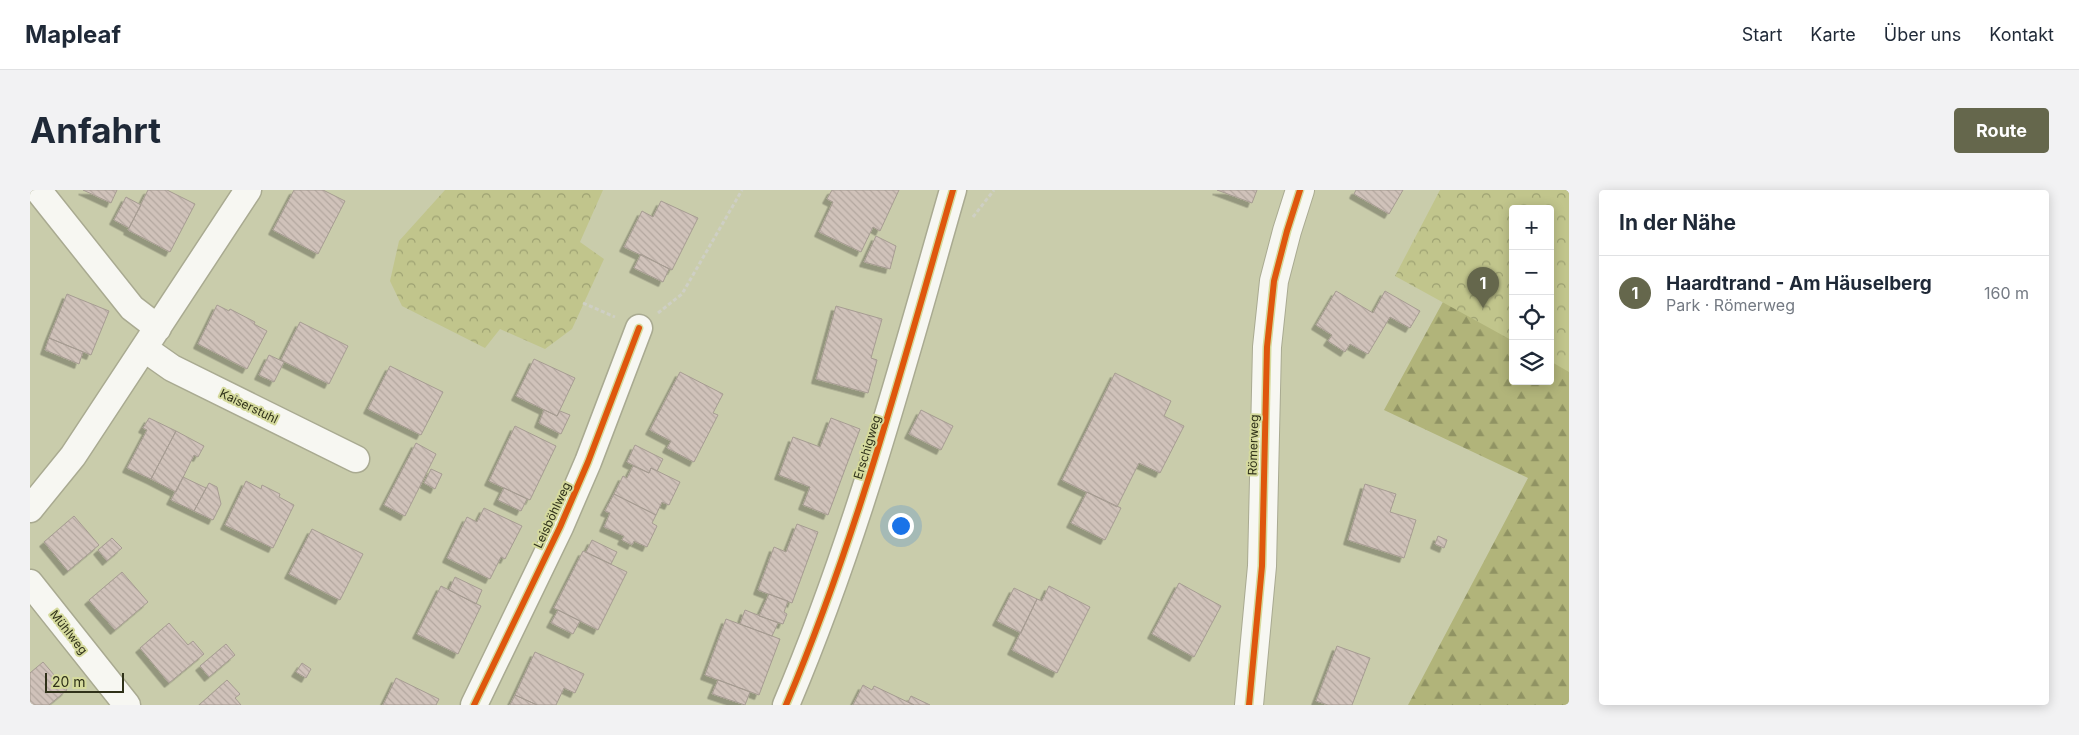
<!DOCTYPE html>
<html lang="de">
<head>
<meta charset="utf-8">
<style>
  :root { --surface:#fff; --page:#f2f2f3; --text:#1f2937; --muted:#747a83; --line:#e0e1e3; --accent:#65674c }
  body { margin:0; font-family:Inter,sans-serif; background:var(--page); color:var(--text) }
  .controls { position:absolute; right:15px; top:15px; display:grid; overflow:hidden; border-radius:5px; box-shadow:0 2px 12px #0003 }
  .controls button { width:45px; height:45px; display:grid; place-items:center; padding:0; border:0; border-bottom:1px solid var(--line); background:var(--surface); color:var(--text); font:25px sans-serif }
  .scale { position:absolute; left:15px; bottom:12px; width:79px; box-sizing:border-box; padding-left:5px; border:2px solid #2f3119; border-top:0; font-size:14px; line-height:18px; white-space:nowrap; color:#2f3119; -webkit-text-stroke:4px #d5da9d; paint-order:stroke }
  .you { position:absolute; left:870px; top:335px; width:18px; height:18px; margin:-12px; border:4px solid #fff; border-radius:50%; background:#1a73e8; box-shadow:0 0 0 8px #1a73e833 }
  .badge { display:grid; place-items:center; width:32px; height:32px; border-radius:50%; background:var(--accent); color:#fff; font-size:16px; font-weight:700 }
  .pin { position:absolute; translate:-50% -41px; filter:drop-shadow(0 1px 2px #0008) }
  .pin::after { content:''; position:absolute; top:26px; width:18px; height:15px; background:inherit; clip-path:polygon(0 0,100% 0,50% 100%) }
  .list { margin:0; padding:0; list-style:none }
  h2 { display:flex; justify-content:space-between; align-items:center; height:65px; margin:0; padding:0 20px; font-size:21px }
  h2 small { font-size:16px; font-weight:400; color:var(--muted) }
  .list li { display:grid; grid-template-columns:32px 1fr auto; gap:15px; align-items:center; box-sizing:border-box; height:75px; padding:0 20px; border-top:1px solid var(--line) }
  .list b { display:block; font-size:19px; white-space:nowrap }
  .list p { margin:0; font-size:16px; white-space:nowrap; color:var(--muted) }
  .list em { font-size:16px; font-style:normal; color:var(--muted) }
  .icon { flex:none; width:28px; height:28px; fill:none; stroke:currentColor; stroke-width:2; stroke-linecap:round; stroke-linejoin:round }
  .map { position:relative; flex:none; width:1539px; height:515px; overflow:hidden; border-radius:5px }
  header { display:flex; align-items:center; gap:30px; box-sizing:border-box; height:70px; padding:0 25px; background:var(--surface); border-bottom:1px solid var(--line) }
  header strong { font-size:24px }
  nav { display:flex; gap:28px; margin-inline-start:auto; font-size:18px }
  .intro { display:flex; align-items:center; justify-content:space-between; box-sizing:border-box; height:120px; padding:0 30px }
  h1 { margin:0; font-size:35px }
  .button { padding:12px 22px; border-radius:5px; background:var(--accent); color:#fff; font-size:18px; font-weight:700 }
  main { display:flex; gap:30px; padding:0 30px }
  aside { flex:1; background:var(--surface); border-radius:5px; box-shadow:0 2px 12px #0003 }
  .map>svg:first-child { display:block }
</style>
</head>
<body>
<header>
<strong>Mapleaf</strong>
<nav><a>Start</a><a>Karte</a><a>Über uns</a><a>Kontakt</a></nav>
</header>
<div class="intro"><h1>Anfahrt</h1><a class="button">Route</a></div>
<main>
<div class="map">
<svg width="1539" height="515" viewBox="0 0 1539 515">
  <defs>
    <pattern id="forest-firs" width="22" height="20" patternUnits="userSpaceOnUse" patternTransform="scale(1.25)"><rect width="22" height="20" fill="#b1b47a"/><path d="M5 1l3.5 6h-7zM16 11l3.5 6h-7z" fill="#909363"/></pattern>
    <pattern id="park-crowns" width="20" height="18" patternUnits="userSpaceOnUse" patternTransform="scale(1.25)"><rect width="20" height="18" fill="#c1c58c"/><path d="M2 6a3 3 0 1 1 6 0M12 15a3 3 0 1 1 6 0" fill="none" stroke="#9da172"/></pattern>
    <pattern id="building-back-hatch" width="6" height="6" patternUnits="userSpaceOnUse" patternTransform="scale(1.25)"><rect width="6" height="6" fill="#d0c2ba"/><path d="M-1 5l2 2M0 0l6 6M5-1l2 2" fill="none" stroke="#b3a79f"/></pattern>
    <filter id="shadow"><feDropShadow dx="-4.5" dy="4.5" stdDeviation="0" flood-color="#0004"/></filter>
  </defs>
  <rect width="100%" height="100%" fill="#c9ccab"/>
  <path fill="url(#forest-firs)" fill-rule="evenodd" d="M1474,0H1539V515H1378L1498,288L1354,220ZM1483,19H1520V191H1483Z"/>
  <path fill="url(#park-crowns)" d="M415,0H573L550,52L574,69L542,139L515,159L470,139L455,158L372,116L360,91L369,51Z
    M1410,0H1539V182L1520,171V19H1483V151L1365,86Z"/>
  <path fill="url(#building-back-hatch)" stroke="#a69c92" filter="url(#shadow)" d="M53,0H87L81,13Z
    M118,0H137L165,14L140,62L98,40Z
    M264,0H293L315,11L288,64L243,40Z
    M802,0H869L850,41L843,37L831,62L789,42L803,12L797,9Z
    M1187,0H1227L1222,13Z
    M1326,0H1373L1359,24L1324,4Z
    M96,7L111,15L99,38L84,30Z
    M631,11L668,28L642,80L594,57L612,21L623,27Z
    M846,46L866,56L860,79L834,72Z
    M611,64L639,79L633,92L604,78Z
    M1306,101L1343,123L1355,101L1390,121L1380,138L1360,127L1338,164L1320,154L1315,162L1298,151L1302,145L1286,135Z
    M37,104L79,121L61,165L19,148Z
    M187,115L199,121L200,119L225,132L224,134L237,141L217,179L168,154Z
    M806,116L852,129L841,168L847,170L838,203L786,189Z
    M270,132L318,156L299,194L251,170Z
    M19,148L53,162L49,174L15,160Z
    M239,165L254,172L244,192L229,185Z
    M504,169L545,188L527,226L486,206Z
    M360,176L413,202L391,245L338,219Z
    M650,182L693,204L683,223L688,225L664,272L637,258L641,251L620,240Z
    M1085,183L1141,211L1134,226L1154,236L1130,283L1109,273L1087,317L1032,290Z
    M514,220L527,226L530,221L540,225L531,244L509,233Z
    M891,220L923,236L911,260L879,244Z
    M119,228L146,241L121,289L97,278L117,240L113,238Z
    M801,228L830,239L798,325L773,315L780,297L749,285L763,247L790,257Z
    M485,236L526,256L500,310L459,291Z
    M146,241L174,256L168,267L164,265L146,302L121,289Z
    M386,253L406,264L375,326L354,315Z
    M605,255L633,269L627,281L621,278L619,283L597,272Z
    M603,276L619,283L621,278L650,292L639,315L632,312L626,325L584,304L593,286L597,288Z
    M401,279L412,284L405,299L394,293Z
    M153,287L176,298L164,321L141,310Z
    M216,291L231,299L232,295L250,304L249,307L264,315L243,358L195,335Z
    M179,293L187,297L191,314L183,330L164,321Z
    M1335,294L1366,304L1360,322L1386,330L1374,368L1318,350Z
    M474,298L497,309L491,321L468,310Z
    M1057,302L1091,318L1075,350L1041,333Z
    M584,304L626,325L622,333L627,336L617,357L604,351L602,355L592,350L594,346L574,337L580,323L575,321Z
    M454,318L492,336L475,369L471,367L460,389L417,368L437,327L447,332Z
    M44,326L69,355L38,381L14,352Z
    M767,334L788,342L762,413L728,400L744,357L756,362Z
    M282,339L333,364L310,410L259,384Z
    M1408,346L1417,350L1414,358L1405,354Z
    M82,348L92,358L77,371L68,360Z
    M562,350L587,362L581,374L556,362Z
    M553,361L597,382L568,440L524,418Z
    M92,382L118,412L85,440L59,410Z
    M425,387L452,400L446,414L419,400Z
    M1149,393L1191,416L1164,467L1122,444Z
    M411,396L451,416L428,464L387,444Z
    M1019,396L1060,417L1027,483L982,460L1007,409L1012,411Z
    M984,398L1007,409L991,443L967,431Z
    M739,404L758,411L754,422L757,424L753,434L729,426Z
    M528,420L550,431L543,444L521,433Z
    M715,420L748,433L742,446L710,434Z
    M696,429L750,449L729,505L675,485Z
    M139,433L158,455L163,451L174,464L139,493L110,458Z
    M196,454L205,465L179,487L170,476Z
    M1307,456L1340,468L1322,515H1298L1286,511Z
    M505,462L554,484L545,503L534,498L526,515H507L485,505Z
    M13,472L37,500L19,515H0V483Z
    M272,473L281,479L276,488L266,482Z
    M366,488L409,509L406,515H353Z
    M197,490L210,504L205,508L211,515H169Z
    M688,490L720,502L715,515L682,504Z
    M833,495L842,500L844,496L884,515H823Z
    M485,505L507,515H480Z
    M881,506L900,515H884L878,512Z"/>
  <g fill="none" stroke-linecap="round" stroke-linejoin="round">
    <g stroke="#a9aa91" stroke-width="29">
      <path id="minor" d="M8,0L102,118L128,138
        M115,159L142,178L326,269
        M0,319L43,266L218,0
        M0,393L97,515
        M444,515L530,337L558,272L609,138
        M756,515C827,348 873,174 923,0"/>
    </g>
    <g stroke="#a9aa91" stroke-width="30">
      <path id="tertiary" d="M1219,515L1232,376L1237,157L1244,91L1257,41L1270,0"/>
    </g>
    <path stroke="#cecfc4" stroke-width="3" stroke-dasharray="4 2.5" stroke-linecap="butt" d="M943,27L964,0
      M553,113L585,127
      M628,123L652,104L712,0"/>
    <use href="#minor" stroke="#f7f7f2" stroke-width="26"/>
    <use href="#tertiary" stroke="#f7f7f2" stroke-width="28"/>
    <g stroke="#d5da9d" stroke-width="9">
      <path id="cycleway" d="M444,515L530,337L558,272L609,138
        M756,515C827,348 873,174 923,0
        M1219,515L1232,376L1237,157L1244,91L1257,41L1270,0"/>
    </g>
    <use href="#cycleway" stroke="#df570d" stroke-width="6"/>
  </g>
  <g text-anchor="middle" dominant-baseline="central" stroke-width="4" stroke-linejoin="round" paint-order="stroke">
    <g font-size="12" fill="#2f3119" stroke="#d5da9d">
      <text transform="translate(219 216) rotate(26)">Kaiserstuhl</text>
      <text transform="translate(1223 255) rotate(-88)">Römerweg</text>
      <text transform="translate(837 257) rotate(-73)">Erschigweg</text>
      <text transform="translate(522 325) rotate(-65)">Leisböhlweg</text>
      <text transform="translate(39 442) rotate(52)">Mühlweg</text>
    </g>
  </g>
</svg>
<div class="controls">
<button>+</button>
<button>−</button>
<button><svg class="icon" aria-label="locate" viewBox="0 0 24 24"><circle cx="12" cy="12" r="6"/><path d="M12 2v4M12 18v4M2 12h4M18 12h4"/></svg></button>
<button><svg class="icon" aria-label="layers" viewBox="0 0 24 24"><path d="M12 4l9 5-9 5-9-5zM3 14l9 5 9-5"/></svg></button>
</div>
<div class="scale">20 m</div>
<div class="you"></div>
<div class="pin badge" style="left:1453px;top:118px">1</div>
</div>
<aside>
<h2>In der Nähe<small></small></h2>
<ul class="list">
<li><span class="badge">1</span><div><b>Haardtrand - Am Häuselberg</b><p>Park · Römerweg</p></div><em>160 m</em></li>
</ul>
</aside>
</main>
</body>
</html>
